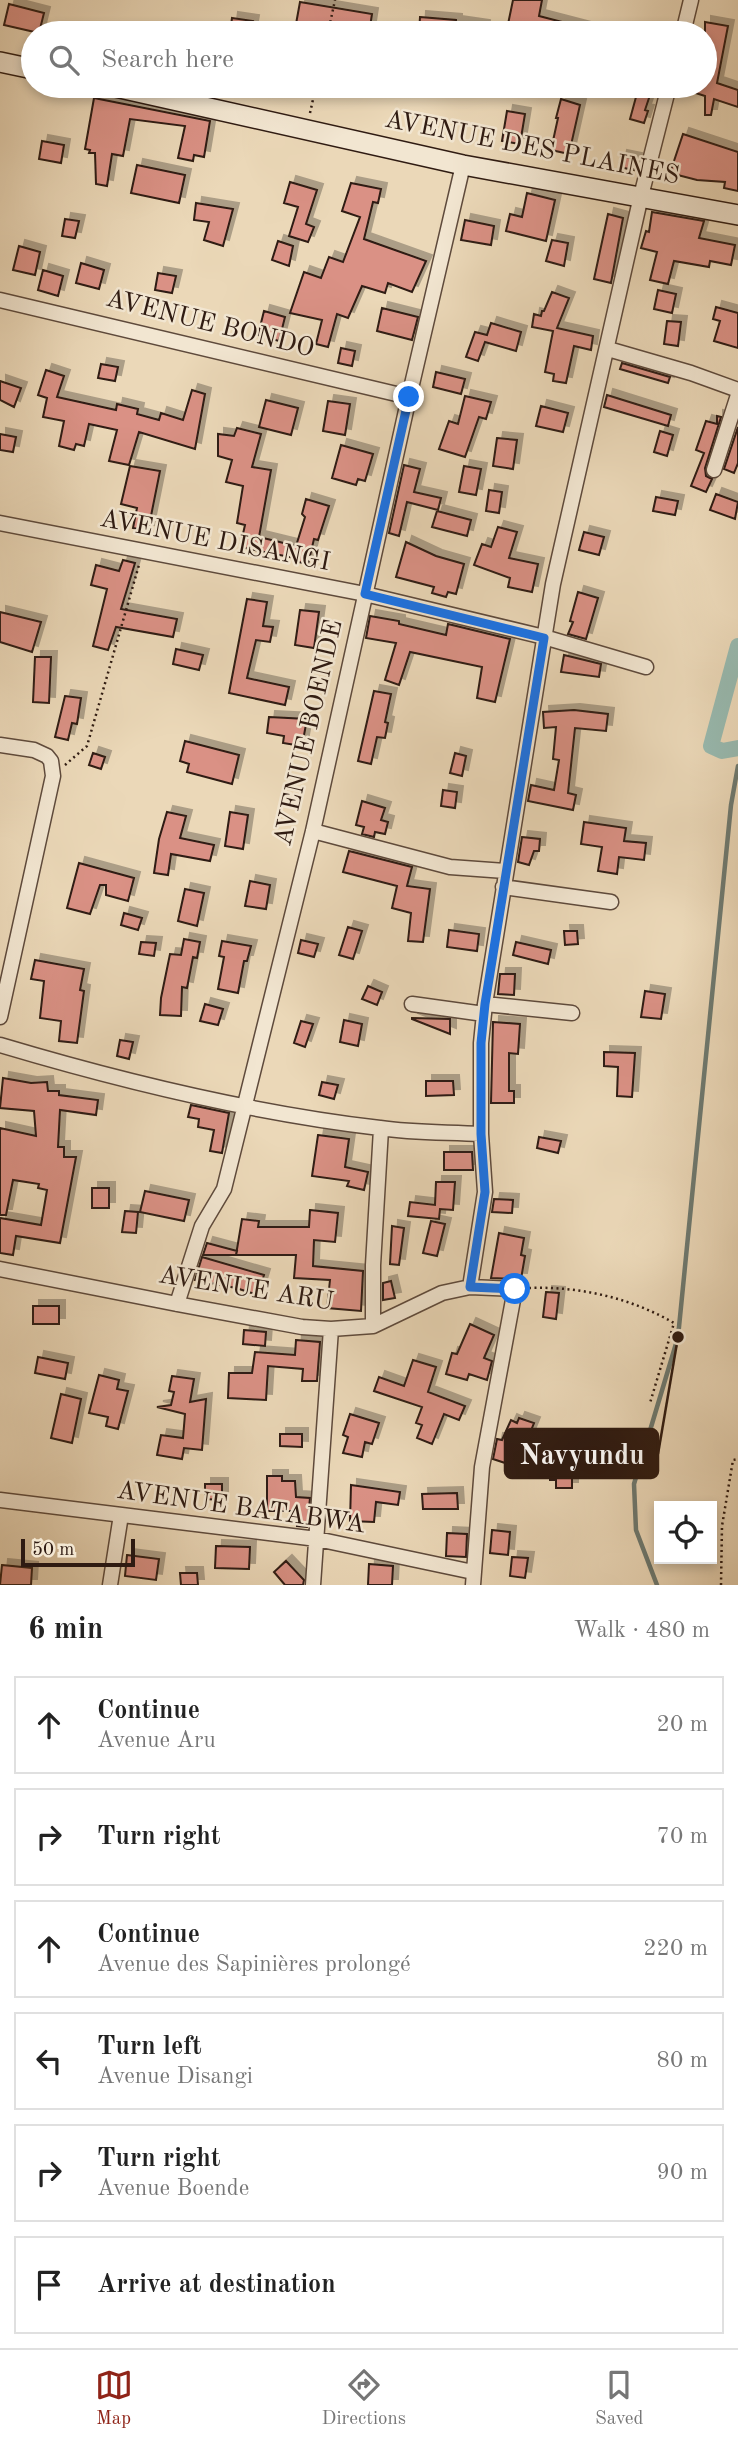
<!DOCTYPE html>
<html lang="en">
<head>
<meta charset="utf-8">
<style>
  :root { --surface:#fff; --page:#f2f2f2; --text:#222; --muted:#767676; --line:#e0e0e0; --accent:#8f2418 }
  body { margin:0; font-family:"Old Standard TT",serif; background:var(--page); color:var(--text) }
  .controls { position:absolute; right:21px; bottom:21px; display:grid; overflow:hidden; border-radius:0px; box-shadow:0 4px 10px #0003 }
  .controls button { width:63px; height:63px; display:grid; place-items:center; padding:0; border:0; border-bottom:2px solid var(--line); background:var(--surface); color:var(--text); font:35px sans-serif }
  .scale { position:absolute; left:21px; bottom:18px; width:114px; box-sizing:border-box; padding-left:7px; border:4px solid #2f1b12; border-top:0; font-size:19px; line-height:24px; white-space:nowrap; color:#2f1b12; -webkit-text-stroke:5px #f2e6d1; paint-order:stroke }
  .stop { position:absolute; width:21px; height:21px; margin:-16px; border:5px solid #1a73e8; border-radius:50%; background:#fff }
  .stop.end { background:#1a73e8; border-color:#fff; box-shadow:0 2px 7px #0008 }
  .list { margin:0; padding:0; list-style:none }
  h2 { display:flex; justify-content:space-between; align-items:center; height:91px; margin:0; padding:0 28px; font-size:30px }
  h2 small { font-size:23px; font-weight:400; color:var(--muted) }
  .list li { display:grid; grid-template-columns:46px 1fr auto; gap:21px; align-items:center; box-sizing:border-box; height:98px; margin:0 14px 14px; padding:0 14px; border:2px solid var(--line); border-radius:0px }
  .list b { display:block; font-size:26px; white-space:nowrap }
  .list p { margin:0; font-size:23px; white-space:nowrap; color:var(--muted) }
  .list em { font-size:23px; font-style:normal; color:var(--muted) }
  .icon { flex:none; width:38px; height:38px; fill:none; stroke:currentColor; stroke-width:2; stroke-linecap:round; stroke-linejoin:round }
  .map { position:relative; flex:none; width:738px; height:1585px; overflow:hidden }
  .search { position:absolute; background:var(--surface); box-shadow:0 4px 10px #0003; left:21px; right:21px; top:21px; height:77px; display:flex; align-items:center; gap:18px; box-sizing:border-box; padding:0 24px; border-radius:38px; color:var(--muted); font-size:26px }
  .sheet { height:763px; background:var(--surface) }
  nav { display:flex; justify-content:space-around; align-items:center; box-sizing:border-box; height:98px; border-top:2px solid var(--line); background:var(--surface); font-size:19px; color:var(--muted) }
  nav a { display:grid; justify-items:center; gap:4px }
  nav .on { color:var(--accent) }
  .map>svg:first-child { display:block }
</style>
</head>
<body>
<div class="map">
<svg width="738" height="1585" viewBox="0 0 738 1585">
  <defs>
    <filter id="shadow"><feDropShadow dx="6" dy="-6" stdDeviation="0" flood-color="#0004"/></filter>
  </defs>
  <rect width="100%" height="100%" fill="#ebd8b8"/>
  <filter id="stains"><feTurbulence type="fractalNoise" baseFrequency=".00286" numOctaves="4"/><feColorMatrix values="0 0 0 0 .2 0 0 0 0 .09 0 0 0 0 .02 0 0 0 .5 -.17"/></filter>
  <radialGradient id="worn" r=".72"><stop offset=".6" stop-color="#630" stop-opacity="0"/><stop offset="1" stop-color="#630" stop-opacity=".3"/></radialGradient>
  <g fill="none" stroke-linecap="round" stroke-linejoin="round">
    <path stroke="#6e7a71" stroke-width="4.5" d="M657,1585L636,1530L634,1484L678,1337L731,805L738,766"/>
    <path stroke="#98bab0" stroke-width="16" d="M738,646L711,746L722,751L738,748"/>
  </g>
  <path fill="#da9185" stroke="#2f1b12" stroke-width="2" filter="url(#shadow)" d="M513,0H542L539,16L589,29L588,33H524L507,29Z
    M300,2L372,14L370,27L357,25L356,33H335V31L296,24Z
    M9,4L44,13L39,33L4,25Z
    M420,17L456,20V22L484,26L483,33H419Z
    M232,18L253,21L251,33H230Z
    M705,22L728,26L717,83L738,90V107L714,99L711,115H705V96L680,88V86H705Z
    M639,86H653L645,110L648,111L644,123L630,119Z
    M94,98L210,121L204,157L194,155L193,161L178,158L185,126L130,119L123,156L112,154L107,186L96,184L95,153H89L90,150L85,149Z
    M561,99L580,105L569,154L551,150L558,118H556Z
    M507,111L525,114L520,144L502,141Z
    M683,134L738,152V191L724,188L725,182L697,180L670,173Z
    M42,141L64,145L61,163L39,159Z
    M621,156L636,159L634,170L619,167Z
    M137,165L185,175L179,203L131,193Z
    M290,182L317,190L306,224L314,227L308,242L289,236L298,207L284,203Z
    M351,183L381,189L378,203L373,202L364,239L426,261L412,292L388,283L385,293L362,286L348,318L337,314L328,347L316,344L322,320L290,313L304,272L321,278L329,257L343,262L360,217L342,211Z
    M527,193L555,200L546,241L506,231L510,214L522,217Z
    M196,203L233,209L223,246L204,240L209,222L194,220Z
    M652,212L704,221L699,238L735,245L731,265L710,261L709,267L674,261L668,284L650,280L657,252L641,248L646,231L649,232Z
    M608,214L623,218L611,283L594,279Z
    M65,219L79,221L75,238L62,236Z
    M465,220L494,226L491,245L461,240Z
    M552,240L568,243L564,266L546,261Z
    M278,241L293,246L289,266L272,260Z
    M19,246L40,252L35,275L13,270Z
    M81,263L104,270L99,289L76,283Z
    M43,270L63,276L58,296L38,290Z
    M158,273L176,276L172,293L155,290Z
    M658,290L676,294L672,313L654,309Z
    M552,292L569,298L557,328L593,336L591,350L574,346L566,383L553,381L554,374L545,372L553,331L532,327L534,314L541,316L542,311H544Z
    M716,307L738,313V348L714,341L720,321L713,319Z
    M382,308L418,317L412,340L377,331Z
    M264,311L285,317L279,341L258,335Z
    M667,321L681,322L678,346L664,344Z
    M491,323L521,332L516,351L485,342L478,361L466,357L475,332L487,335Z
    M341,348L355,351L352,366L338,363Z
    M622,363L670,377L668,383L620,369Z
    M101,364L118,367L115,381L98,378Z
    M46,370L64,376L57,397L116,410L117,404L138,409L137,414L159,420L161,413L183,420L192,390L205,394L195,449L139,432L129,465L109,461L117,430L89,424L84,446L76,444L74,450L59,446L64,421L43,417L47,398L38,395Z
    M436,372L465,379L461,394L433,387Z
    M0,381L21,388L14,407L0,400Z
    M607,395L671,415L668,426L604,407Z
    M465,396L491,402L486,419L479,417L465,457L439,449L449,421L458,424Z
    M266,400L298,408L291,435L259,427Z
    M328,401L350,404L345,435L323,431Z
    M541,406L568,413L563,432L536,426Z
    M717,416L721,417L705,468L706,476L712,479L706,492L691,486L704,453L696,450L706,421L717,424Z
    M738,427V463L734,473L724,469Z
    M237,428L261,434L252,467L271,470L259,537L296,546L305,517L302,514L306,499L329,506L318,540L314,539L308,564L294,561L295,558L240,547L245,525L237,523L243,486L226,482L232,460L218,456V434L234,436Z
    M660,431L673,435L667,456L654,452Z
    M0,434L16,437L13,452L0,450Z
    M497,438L517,440L513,469L493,466Z
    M341,445L373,454L365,481L358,479L356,485L332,478Z
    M404,465L420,469L414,492L441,498L438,510L407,502L399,536L389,533Z
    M130,466L160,471L148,531L133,528L137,508L121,504Z
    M464,466L481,469L476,495L459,492Z
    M489,490L502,492L499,513L486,511Z
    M716,494L738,502L735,519L710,510Z
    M656,497L678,501L675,515L653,511Z
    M437,511L471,520L467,536L432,527Z
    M498,527L517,532L509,558L538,564L532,592L508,587L510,578L474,565L482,544L491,547Z
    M584,532L604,537L599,555L579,550Z
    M406,542L436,556L464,564L456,594L448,592L446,597L432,593L434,587L396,577Z
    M123,560L135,563L121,609L177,619L173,637L116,627L108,650L93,646L107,589L91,585L96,565L119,571Z
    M578,592L598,598L586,639L568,634L573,622L570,621Z
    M247,599L267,602L263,626L273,627L270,642L256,640L247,678L289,687L285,705L229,693Z
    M300,610L319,612L314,648L295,645Z
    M0,612L41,622L32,652L0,642Z
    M370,616L399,621V624L446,635L448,624L510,639L495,702L477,698L482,667L410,652L399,685L385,680L396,643L366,638Z
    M176,649L203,655L199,670L173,664Z
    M564,655L601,664L599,677L561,672Z
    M35,657H51L49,703L33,702Z
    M374,691L391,694L385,722L388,723L385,738L377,737L371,764L358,761Z
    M65,696L81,698L77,724L72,723L68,740L55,737Z
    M574,710L608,714L606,731L575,728L568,793L576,795L573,810L528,801L531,785L554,790L559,760L553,759L556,727L544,728L543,712Z
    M269,717L307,719L302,746L283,743L284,736L267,733Z
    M185,741L239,755L232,784L187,772L189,764L180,761Z
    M93,753L105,757L101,769L89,765Z
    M455,753L466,756L462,776L450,773Z
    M443,790L457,792L455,808L441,806Z
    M362,801L385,808L381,820L388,822L385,834L375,832L374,837L362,834L364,827L356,825Z
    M167,812L186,816L180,838L214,845L210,861L171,854L168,875L154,873L159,839Z
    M230,812L248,815L243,849L225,846Z
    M584,822L626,828L624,841L646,843L644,860L619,857L617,874L598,871L602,847L581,844Z
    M522,837L540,839L539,851H534L529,865L518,862Z
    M349,851L412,867L407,886L430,889L423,942L408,941L411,913L392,908L397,886L343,872Z
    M79,863L134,878L128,901L106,895V885H100L90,914L67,908Z
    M250,881L270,885L266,909L245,906Z
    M185,889L204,893L197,926L178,921Z
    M124,913L142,918L138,930L121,925Z
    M348,927L362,931L353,959L339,955Z
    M449,930L479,934L477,951L447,947Z
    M564,931H577L578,944L565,945Z
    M184,939L200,942L197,958L193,957L187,988L182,987L181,1016L160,1015L161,998L170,954L181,955Z
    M301,940L318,944L314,957L298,953Z
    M222,941L251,946L247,961H244L238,993L218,989L224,957L219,956Z
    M141,942L156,943L154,956L139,954Z
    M516,942L551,950L548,964L513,955Z
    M35,960L84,969L80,990L84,991L77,1043L59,1041L61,1021L40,1018L44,981L31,979Z
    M500,974H515L514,995L498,994Z
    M368,986L382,992L377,1005L362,999Z
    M645,991L665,994L661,1019L641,1017Z
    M205,1004L223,1009L218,1025L200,1021Z
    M412,1018L450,1019V1034L412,1019Z
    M344,1020L362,1024L358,1046L340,1042Z
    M301,1021L313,1024L305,1047L294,1043Z
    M493,1022L520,1024L518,1054L509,1053V1091H514V1103H491Z
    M120,1040L133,1042L129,1059L117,1056Z
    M604,1052L635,1053L632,1097L617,1096L618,1067L604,1066Z
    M3,1078L31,1083L47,1082L48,1091H59V1095L98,1100L96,1115L60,1110L58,1147H64V1157H76L60,1243L16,1236L13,1255L0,1253V1218L41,1225L47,1190L38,1188L39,1184L13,1180L6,1215H0V1128L36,1136L34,1111L0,1108Z
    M426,1081H453L454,1095L426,1096Z
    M322,1082L338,1085L334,1099L319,1095Z
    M191,1105L229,1113L222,1153L210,1151L214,1130L198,1127L199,1119L188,1117Z
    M318,1135L349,1139L345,1167L368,1172L364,1190L347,1186L349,1181L312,1176Z
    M539,1137L561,1141L558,1153L537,1148Z
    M444,1152H472L473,1170H444Z
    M436,1182H455L453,1210L440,1209L439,1219L408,1216L410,1202L435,1205Z
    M92,1188H109V1208H92Z
    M145,1191L189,1200L184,1221L140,1212Z
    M494,1199L513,1200L512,1213L492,1212Z
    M310,1210L338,1213L335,1242L314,1240L313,1266L363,1271L361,1311L327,1308L330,1280L294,1278L296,1255H236L242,1219L259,1221L258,1227H309Z
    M125,1211L138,1212L136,1233L122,1232Z
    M431,1221L445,1224L437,1256L423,1253Z
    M392,1226L404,1228L399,1265L390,1264Z
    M499,1233L524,1238L521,1255L525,1256L521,1279L491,1278Z
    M207,1243L237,1251L236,1255H203Z
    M202,1257L264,1275L258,1295L236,1288L195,1280Z
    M391,1281L395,1298L383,1300V1283Z
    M546,1292L559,1293L556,1319L543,1317Z
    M33,1306H59V1324H33Z
    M470,1324L494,1335L484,1358L492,1361L487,1380L469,1374L467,1380L446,1374L452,1353L457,1354Z
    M244,1330L266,1332L265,1346L243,1344Z
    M296,1340L320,1342L317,1381H302L303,1369L268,1366L266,1400L228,1398L229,1373H252L255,1352L295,1355Z
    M38,1357L68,1363L65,1379L35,1373Z
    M413,1360L436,1367L428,1392L465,1406L459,1420L444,1414L432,1444L417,1438L422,1425L416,1423L422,1407L374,1391L379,1377L404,1386Z
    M99,1375L119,1380L117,1389L128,1391L118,1429L106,1426L108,1417L89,1413Z
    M172,1376L194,1379L190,1402L206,1399L202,1450L184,1448L182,1459L157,1455L161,1435L183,1438L185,1414L157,1407L171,1405L174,1392L169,1391Z
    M61,1394L81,1399L72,1443L51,1438Z
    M350,1414L379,1423L372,1444L365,1442L362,1457L343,1453L348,1437L343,1435Z
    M519,1418L534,1423L528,1438L521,1435L511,1465L493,1459L497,1439L502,1440L511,1420L517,1423Z
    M280,1434H302V1447L280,1446Z
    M550,1464H572V1488H556V1480H550Z
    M267,1476H282V1481H295L296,1497L310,1498L307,1527L297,1526L298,1511H267Z
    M205,1484H222V1500L205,1499Z
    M351,1485L400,1492L398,1505L376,1502L374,1522L350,1521Z
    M457,1493L458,1509H423L422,1494Z
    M492,1530L510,1532L508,1555L490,1553Z
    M447,1533L467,1534L466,1557L446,1556Z
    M216,1546L250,1547L249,1569L215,1568Z
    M127,1555L159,1559L156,1580L125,1576Z
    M512,1557L528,1558L525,1578L510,1576Z
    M286,1561L304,1580L303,1585H285L274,1572Z
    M369,1564L393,1566L392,1585H368Z
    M2,1565L32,1568L31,1585H0Z
    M180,1573H197L198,1585H181Z"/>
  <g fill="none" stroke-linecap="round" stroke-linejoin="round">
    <g stroke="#5e4a3c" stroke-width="17">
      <path id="street" d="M683,33L691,0
        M0,300L409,397
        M608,349L691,373L738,390
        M714,470L738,395
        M0,523L365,594L544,637L646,667
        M0,745L34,750L47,756L51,761L53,776L0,1017
        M313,831L450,867L505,871
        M503,887L611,902
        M412,1004L484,1014
        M485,1004L572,1013
        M0,1045C124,1082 251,1113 380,1128C413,1133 447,1132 481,1134V1043L485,1004L553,584L641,196L669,86
        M0,1269L177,1304L302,1327L331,1329L373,1326L442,1293L470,1287L515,1289L482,1467L473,1585
        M470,1287L485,1192L481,1134
        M177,1304L202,1226L224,1189L313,831L409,397L463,165
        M373,1326V1265L381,1129
        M0,1500L317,1539L473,1572
        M110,1585L121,1515
        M313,1585L331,1329"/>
    </g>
    <g stroke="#2f1b12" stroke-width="22">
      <path id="secondary" d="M0,62L33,69
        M111,86L463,165L738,215"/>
    </g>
    <path stroke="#2f1b12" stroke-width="2.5" stroke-dasharray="2 3.5" stroke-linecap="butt" d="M328,33L335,0
      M310,113L316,86
      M65,765L87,746L139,565
      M529,1288C579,1286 631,1298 674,1323L650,1403
      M721,1585L722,1526L733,1460L738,1459"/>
    <use href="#street" stroke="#f2e6d1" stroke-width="14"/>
    <use href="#secondary" stroke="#f2e6d1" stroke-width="19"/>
  </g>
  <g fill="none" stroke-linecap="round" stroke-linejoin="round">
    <path stroke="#1a73e8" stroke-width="9" d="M409,397L365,594L544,638L485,1004L481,1043V1134L485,1192L470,1287L515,1289"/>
  </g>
  <g text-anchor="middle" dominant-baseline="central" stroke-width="5" stroke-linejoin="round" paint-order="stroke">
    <g font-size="26" fill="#2f1b12" stroke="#f2e6d1">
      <text transform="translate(532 148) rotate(11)">AVENUE DES PLAINES</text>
      <text transform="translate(210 324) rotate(14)">AVENUE BONDO</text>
      <text transform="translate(215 541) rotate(11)">AVENUE DISANGI</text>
      <text transform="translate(309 733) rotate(-77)">AVENUE BOENDE</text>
      <text transform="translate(246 1289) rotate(9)">AVENUE ARU</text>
      <text transform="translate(241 1508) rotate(8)">AVENUE BATABWA</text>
    </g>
  </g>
  <path fill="none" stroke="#2f1b12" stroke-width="2.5" d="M678 1337L658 1454"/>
  <circle fill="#2f1b12" stroke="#f2e6d1" stroke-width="2.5" cx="678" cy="1337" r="7"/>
  <rect fill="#2f1b12" stroke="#2f1b12" stroke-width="2.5" x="505" y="1429" width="153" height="49" rx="7"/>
  <g font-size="28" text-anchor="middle" font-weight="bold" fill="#fff">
    <text x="582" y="1464">Navyundu</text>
  </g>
  <rect width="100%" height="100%" filter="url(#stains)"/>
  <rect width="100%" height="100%" fill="url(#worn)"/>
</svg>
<div class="controls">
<button><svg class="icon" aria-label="locate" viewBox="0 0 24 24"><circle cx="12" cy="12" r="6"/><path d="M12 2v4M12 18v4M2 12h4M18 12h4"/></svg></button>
</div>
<div class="scale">50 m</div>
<div class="stop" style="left:515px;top:1289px"></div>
<div class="stop end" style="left:409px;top:397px"></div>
<div class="search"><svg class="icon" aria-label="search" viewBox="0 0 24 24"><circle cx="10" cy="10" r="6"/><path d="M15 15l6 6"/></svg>Search here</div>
</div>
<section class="sheet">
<h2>6 min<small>Walk · 480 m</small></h2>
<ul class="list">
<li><svg class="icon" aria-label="ahead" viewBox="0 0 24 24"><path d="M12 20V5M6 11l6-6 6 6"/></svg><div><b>Continue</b><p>Avenue Aru</p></div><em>20 m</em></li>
<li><svg class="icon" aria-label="right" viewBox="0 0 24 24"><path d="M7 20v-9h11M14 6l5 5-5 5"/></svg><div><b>Turn right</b></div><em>70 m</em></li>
<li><svg class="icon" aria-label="ahead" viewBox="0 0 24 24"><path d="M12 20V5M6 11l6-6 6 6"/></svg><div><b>Continue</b><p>Avenue des Sapinières prolongé</p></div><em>220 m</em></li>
<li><svg class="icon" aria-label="left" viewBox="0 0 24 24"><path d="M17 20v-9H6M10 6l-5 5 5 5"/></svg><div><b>Turn left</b><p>Avenue Disangi</p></div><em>80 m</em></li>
<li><svg class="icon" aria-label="right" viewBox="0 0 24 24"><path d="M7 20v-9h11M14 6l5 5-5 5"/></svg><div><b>Turn right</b><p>Avenue Boende</p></div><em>90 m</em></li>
<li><svg class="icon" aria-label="arrive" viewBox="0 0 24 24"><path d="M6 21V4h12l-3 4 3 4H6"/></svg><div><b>Arrive at destination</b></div></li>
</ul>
</section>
<nav>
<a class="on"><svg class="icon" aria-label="map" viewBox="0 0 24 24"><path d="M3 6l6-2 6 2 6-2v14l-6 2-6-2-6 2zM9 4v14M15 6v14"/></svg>Map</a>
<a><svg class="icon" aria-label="directions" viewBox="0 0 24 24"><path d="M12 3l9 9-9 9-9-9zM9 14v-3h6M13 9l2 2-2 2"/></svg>Directions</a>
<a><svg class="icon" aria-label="saved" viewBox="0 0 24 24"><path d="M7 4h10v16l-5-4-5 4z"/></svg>Saved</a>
</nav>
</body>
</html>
